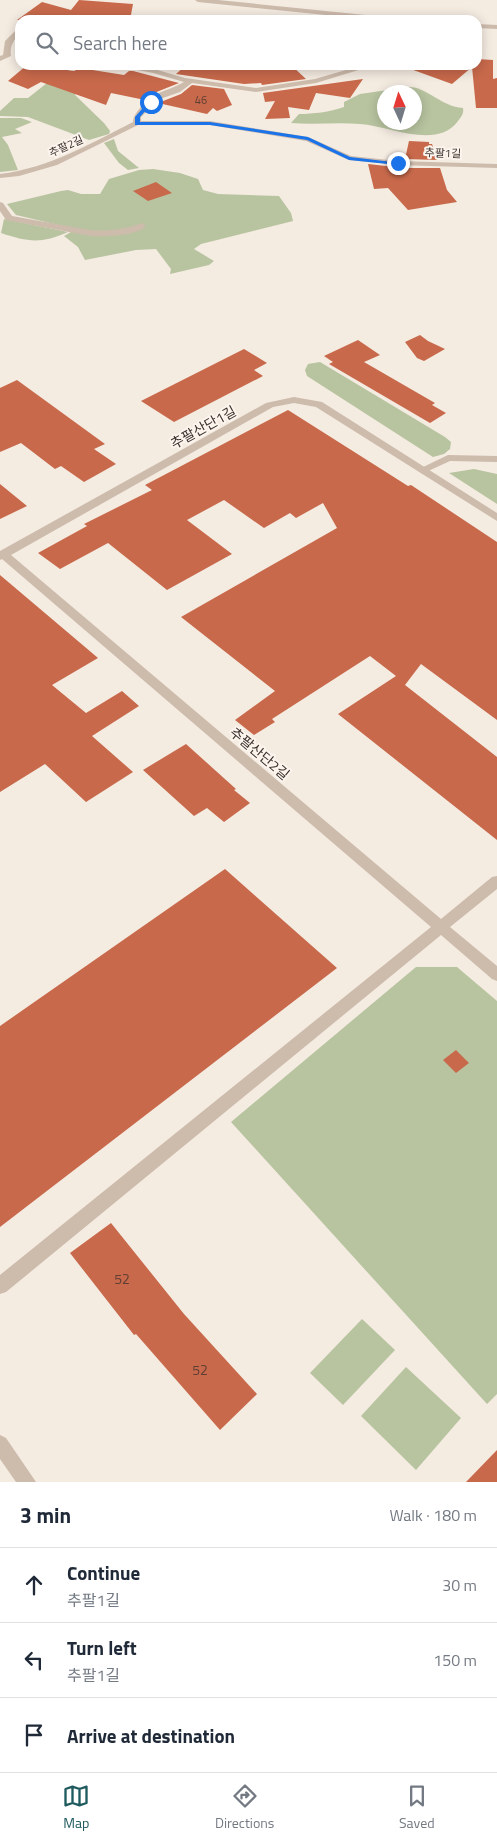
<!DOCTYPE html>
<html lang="en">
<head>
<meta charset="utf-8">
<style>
  :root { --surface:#fff; --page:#f6f6f7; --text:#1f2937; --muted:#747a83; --line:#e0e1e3; --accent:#1f5a5e }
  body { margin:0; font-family:"Titillium Web","Noto Sans KR",sans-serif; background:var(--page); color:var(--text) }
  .compass { position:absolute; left:377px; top:85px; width:45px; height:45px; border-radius:50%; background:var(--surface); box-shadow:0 2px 12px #0003; rotate:356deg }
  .stop { position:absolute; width:15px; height:15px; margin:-11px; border:4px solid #1a73e8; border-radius:50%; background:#fff }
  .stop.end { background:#1a73e8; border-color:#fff; box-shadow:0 1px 5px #0008 }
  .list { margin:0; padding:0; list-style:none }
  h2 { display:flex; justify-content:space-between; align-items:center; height:65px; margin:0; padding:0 20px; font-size:21px }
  h2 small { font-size:16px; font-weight:400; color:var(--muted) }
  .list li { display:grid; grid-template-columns:32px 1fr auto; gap:15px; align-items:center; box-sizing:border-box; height:75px; padding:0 20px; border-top:1px solid var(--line) }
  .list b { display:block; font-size:19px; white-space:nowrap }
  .list p { margin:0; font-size:16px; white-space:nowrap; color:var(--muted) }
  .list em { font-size:16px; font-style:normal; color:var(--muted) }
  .icon { flex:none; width:28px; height:28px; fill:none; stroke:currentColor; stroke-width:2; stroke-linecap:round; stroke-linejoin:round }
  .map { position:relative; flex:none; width:497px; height:1482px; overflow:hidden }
  .search { position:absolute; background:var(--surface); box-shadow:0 2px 12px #0003; left:15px; right:15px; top:15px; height:55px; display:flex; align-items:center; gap:12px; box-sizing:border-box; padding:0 18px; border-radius:15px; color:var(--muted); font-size:19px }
  .sheet { height:290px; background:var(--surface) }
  nav { display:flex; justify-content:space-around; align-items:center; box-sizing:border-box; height:70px; border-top:1px solid var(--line); background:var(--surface); font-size:14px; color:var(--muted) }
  nav a { display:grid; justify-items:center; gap:2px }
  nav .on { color:var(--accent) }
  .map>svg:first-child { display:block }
</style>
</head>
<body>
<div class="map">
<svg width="497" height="1482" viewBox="0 0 497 1482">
  <rect width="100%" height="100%" fill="#f4ebe1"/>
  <path fill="#b8c4a0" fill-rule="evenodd" d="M57,66H66C72,75 80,84 75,95L104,123L110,131L109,134L89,140L28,117L0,116V111L14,98H28L47,83L46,77Z
    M409,87C427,87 442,107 463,108C464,114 461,117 458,121C437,150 389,126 360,124C337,122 314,125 291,123L299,114C314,114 329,112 344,107V102L360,94ZM414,92V122H384V92Z
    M0,118H21L32,122L15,129L22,133L2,137L8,145L18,170L0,172Z
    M114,139L118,151L139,168L128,170L119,163L104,143Z
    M153,169L180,173L198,179L203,190L218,194L279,196L291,213L293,221L201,244L194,249L214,261L209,265L170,274L171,269L156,249L136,250L85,260L78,247L64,236L71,232V228L16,215L7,204L61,191L68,190L81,194H100L109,179L139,170Z
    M4,219L68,232C41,244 28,242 1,233Z
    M320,362L445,437L451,442L450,449L444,454L433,457L307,376L305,370L308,364Z
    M474,469L497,474V504L449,473Z
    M416,967H457L497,1001V1394L487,1404L231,1122Z
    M362,1319L395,1350L343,1405L310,1373Z
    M406,1367L461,1418L416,1470L361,1416Z"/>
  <path fill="#c8694b" d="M79,0L133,4L130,20H17L42,2L71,10Z
    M477,59L493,60V79L497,78V108H476L472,67L452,84L405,67V65H477Z
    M27,65L74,71L80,68L124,75L129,71H133L179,83L154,93L145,100L111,93L106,105L41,82L28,89L8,81Z
    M202,65H291L306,79L262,85L261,83L244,84L176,74L185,66L202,69Z
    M363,79L350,98L316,93L309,110L288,107L290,118L265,119L275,101L265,102L263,93Z
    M192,85L224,89L232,105L217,111L213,108L207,114L158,103L181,94Z
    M409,141L429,142V144H432L437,160L405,159Z
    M368,164L404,168H440L447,190L457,202L408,210L388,188L374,189Z
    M156,182L172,193L148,201L133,191Z
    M420,335L428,341L445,349L424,361L417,358L405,342Z
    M358,340L380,355L364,362L435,403L432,405L446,413L430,423L329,364L333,362L324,356Z
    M244,349L267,363L254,370L263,376L174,422L141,401Z
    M17,380L105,444L94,449L116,464L84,482L61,466L55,469L21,443L0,452V388Z
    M288,410L408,486L411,485L497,542V720L421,664L405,685L497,757V840L338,714L396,676L370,656L272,719L275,722L254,735L235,720L275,691L181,617L337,528L323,503L296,518L290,513L264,528L224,500L187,520L232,554L167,590L108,543L60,569L38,553L87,526L84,524L152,490L145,485Z
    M0,484L27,506L0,519Z
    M0,575L98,658L52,685L86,713L122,691L139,706L92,736L133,772L86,802L45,764L0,792Z
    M186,744L236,789L234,790L250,803L224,822L207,808L194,816L143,770Z
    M225,869L337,968L0,1227V1026Z
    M456,1050L469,1063L456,1073L443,1060Z
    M111,1223L184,1314L257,1394L220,1430L136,1334L134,1335L70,1253Z
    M497,1450V1482H466Z"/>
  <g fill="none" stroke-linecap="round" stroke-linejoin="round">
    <path fill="#cdbbac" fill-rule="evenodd" d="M20,28C20,38 9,40 11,56L0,61V56L3,55L5,41L17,29Z
      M112,65H130L154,69L185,78L256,88L315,79L363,65H375L316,83L256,92L192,83L180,92L160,99L141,117V121H210L308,137L351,156L398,161L497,164V168L398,165L349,160L306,141L210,125H138L57,165L19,176L0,178V174C49,168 90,144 133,122C133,113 147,100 155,95C164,90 174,88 184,82L153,73Z
      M0,202L3,203L12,216L90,230C108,232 126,229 142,223L146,226C137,236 104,237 90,236L6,220L0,211Z
      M448,455L497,456V462L450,461L426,472L422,473L417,470Z"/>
    <path fill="#cdbbac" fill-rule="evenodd" d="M195,0H218L395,18L398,20H375L198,2Z
      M477,24L497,25V29L477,28Z
      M294,397L322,402L497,513V521L316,407L294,403L273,407L11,555L441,919L492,877L497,876V889L450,927L497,966V981L492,979L441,935L6,1292L0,1294V1275L431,927L2,559L0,560V551L266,403Z
      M0,1435L6,1438L36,1482H16L0,1459Z"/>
  </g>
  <path fill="#1a73e8" d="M149,101L153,102L140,117V122H210L308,137L350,157L401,163L398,165L349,160L307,140L210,125H135V117Z"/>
  <g text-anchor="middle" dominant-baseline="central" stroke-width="4" stroke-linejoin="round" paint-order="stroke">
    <g font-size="11" fill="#5e3e33">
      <text x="201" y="100">46</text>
    </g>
    <g font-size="11" fill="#3b302b" stroke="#fbf5ee">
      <text transform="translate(66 146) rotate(-25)">추팔2길</text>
      <text transform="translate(443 153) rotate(2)">추팔1길</text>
    </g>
    <g font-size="14" fill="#3b302b" stroke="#fbf5ee">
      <text transform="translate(203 427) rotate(-29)">추팔산단1길</text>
      <text transform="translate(260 753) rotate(40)">추팔산단2길</text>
    </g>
    <g font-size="14" fill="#5e3e33">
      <text x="122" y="1278">52</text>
      <text x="200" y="1369">52</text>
    </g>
  </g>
</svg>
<svg class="compass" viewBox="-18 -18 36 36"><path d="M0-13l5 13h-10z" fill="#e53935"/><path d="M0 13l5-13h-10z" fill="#747a83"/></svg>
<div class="stop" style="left:151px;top:102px"></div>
<div class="stop end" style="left:398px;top:163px"></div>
<div class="search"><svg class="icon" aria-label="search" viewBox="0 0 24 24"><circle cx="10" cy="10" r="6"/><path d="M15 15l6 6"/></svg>Search here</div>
</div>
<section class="sheet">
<h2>3 min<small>Walk · 180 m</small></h2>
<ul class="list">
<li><svg class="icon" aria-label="ahead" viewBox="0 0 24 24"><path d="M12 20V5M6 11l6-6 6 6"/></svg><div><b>Continue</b><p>추팔1길</p></div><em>30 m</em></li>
<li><svg class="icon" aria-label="left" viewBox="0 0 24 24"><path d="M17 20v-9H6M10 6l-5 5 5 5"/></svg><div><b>Turn left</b><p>추팔1길</p></div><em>150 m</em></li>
<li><svg class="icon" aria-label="arrive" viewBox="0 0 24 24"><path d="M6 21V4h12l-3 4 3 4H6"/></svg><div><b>Arrive at destination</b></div></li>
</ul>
</section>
<nav>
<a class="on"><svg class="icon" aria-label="map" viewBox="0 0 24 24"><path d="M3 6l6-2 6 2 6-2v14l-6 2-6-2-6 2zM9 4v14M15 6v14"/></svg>Map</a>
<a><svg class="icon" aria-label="directions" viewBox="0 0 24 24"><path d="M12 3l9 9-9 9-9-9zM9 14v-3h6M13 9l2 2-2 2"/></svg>Directions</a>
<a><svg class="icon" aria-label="saved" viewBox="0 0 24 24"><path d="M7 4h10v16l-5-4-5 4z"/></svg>Saved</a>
</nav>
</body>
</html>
